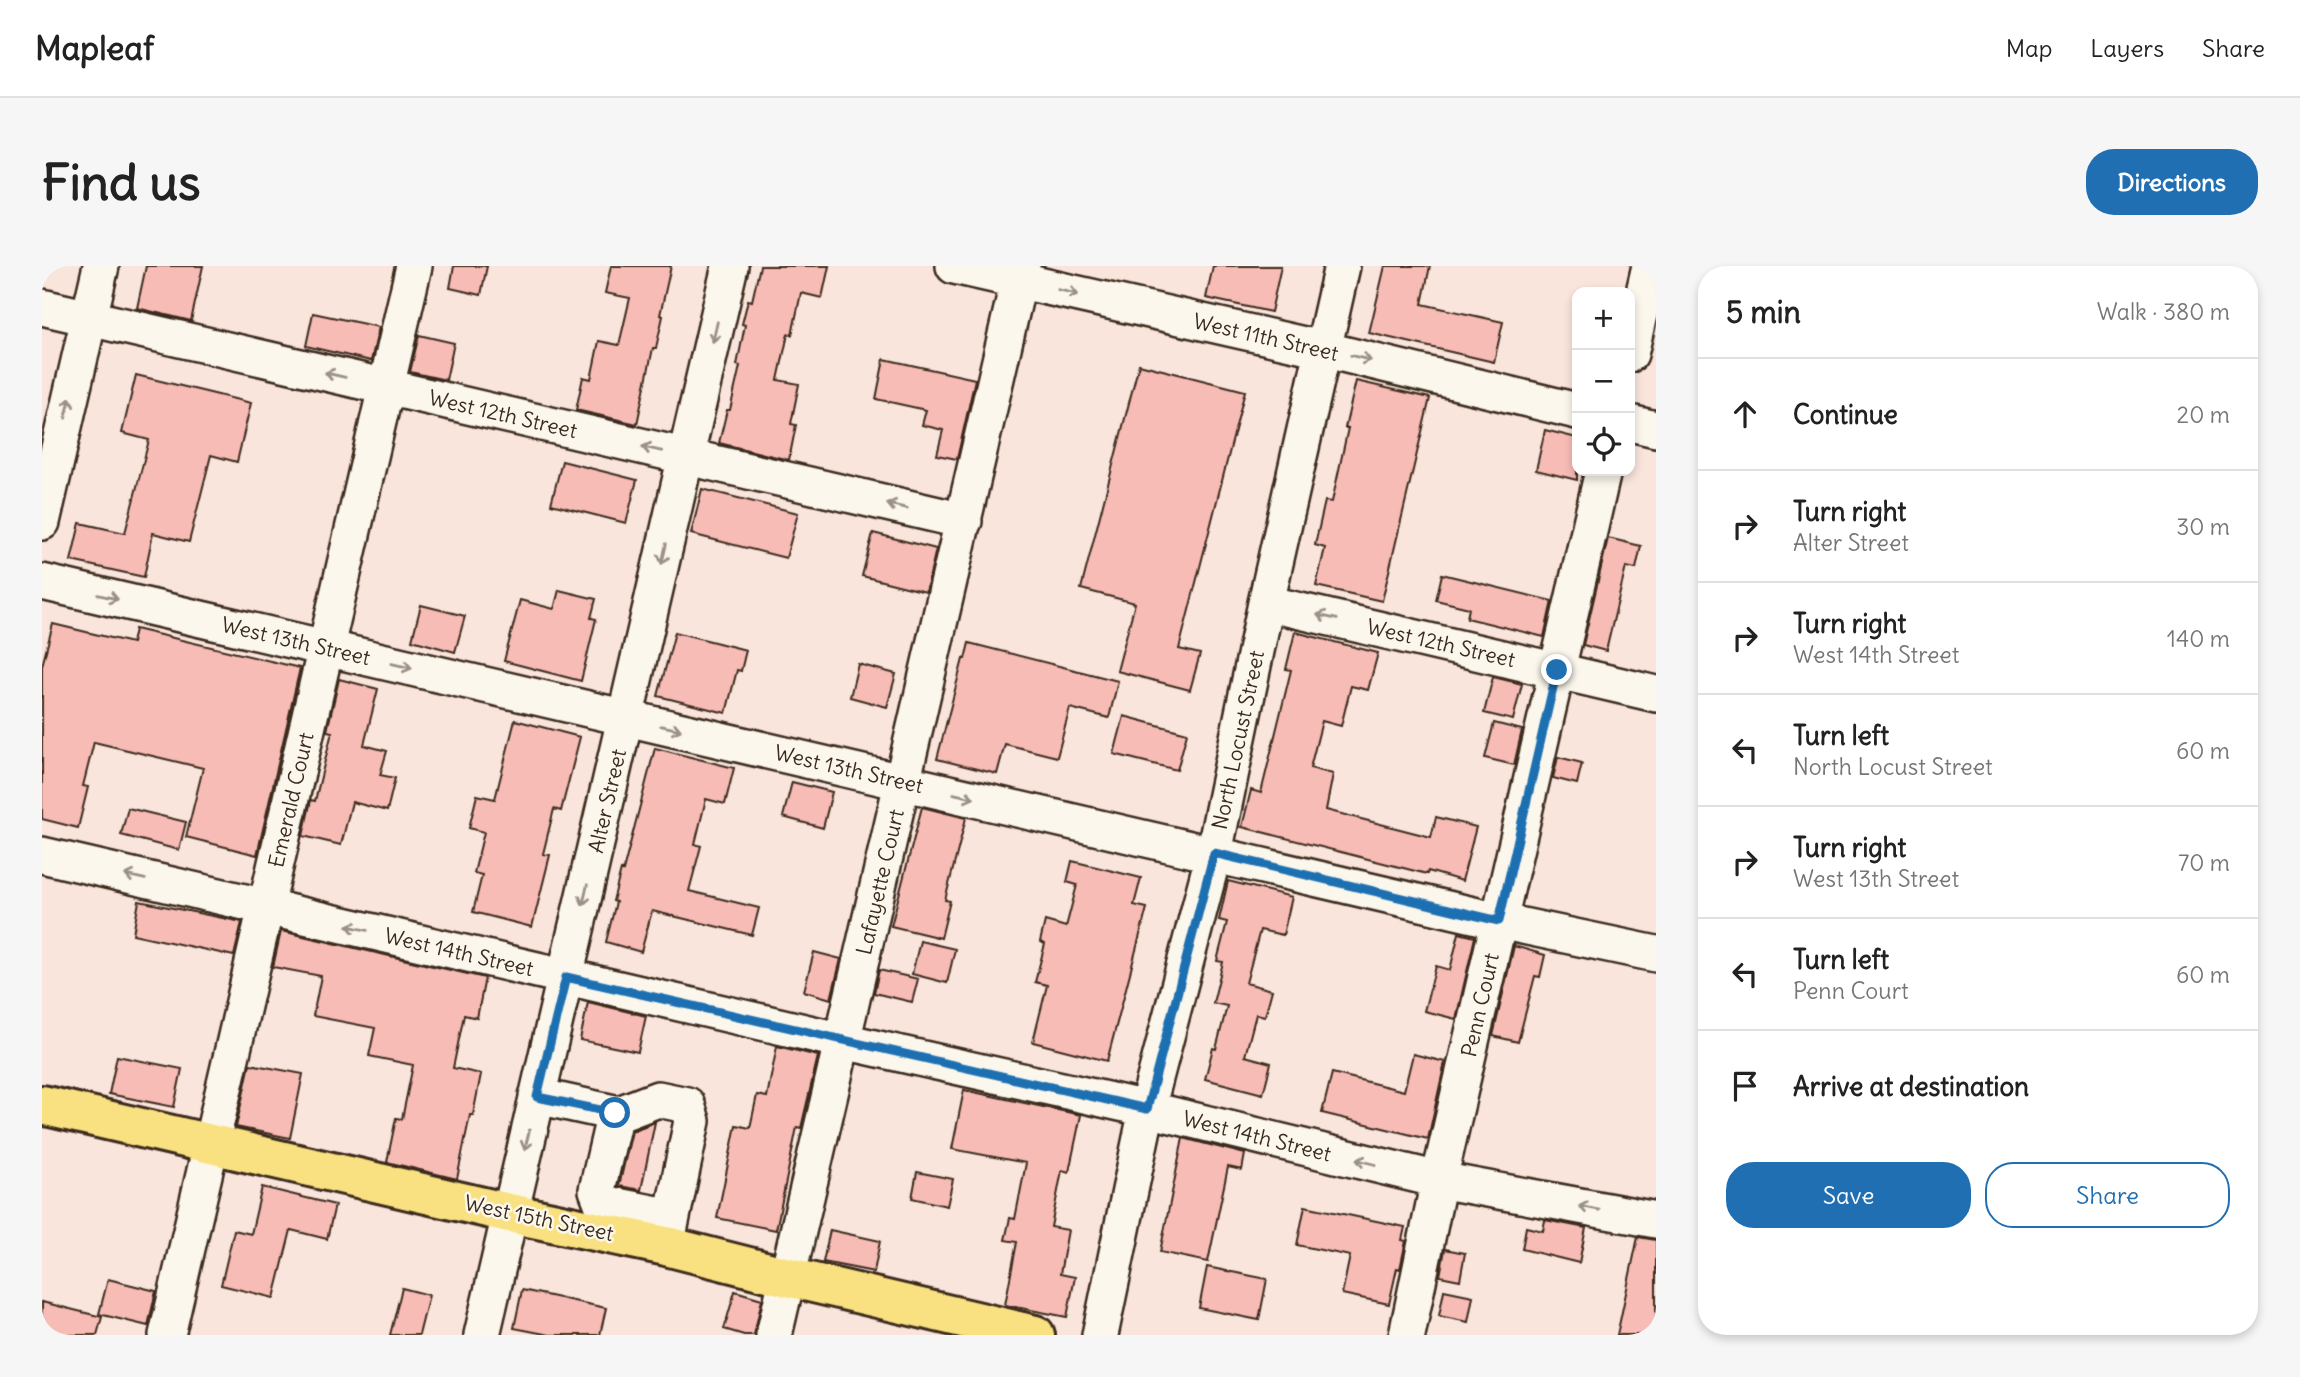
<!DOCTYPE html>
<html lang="en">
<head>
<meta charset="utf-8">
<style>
  :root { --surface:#fff; --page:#f6f6f6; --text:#222; --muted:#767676; --line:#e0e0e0; --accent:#1f6fb2 }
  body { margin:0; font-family:Delius,sans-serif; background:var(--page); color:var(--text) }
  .controls { position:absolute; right:21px; top:21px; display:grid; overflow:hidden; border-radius:14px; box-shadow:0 4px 10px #0003 }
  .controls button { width:63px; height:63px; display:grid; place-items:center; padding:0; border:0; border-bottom:2px solid var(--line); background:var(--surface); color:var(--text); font:35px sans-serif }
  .stop { position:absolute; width:21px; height:21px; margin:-16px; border:5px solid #1f6fb2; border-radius:50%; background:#fff }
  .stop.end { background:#1f6fb2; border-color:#fff; box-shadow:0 2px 7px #0008 }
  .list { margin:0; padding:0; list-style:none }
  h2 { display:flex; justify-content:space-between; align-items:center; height:91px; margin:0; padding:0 28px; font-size:30px }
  h2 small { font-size:23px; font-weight:400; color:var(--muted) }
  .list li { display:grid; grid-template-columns:46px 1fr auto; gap:21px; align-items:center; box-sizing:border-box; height:112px; padding:0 28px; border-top:2px solid var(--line) }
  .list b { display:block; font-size:26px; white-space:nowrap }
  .list p { margin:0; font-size:23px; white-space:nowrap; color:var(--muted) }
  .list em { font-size:23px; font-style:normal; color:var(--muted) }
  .actions { display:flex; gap:14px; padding:21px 28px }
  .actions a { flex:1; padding:16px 0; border:2px solid var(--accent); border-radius:28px; text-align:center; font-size:24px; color:var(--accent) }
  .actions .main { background:var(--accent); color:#fff }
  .icon { flex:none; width:38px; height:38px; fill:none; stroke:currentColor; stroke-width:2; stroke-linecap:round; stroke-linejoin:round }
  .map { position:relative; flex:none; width:1614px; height:1069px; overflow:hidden; border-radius:28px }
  header { display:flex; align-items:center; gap:42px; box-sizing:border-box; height:98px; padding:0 35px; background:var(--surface); border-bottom:2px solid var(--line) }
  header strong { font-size:33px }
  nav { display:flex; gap:38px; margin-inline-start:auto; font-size:24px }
  .intro { display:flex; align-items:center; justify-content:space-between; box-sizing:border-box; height:168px; padding:0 42px }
  h1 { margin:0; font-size:49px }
  .button { padding:18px 32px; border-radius:28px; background:var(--accent); color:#fff; font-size:24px; font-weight:700 }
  main { display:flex; gap:42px; padding:0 42px }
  aside { flex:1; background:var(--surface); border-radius:28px; box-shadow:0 4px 10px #0003 }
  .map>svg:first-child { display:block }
</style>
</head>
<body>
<header>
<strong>Mapleaf</strong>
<nav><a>Map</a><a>Layers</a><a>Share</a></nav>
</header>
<div class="intro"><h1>Find us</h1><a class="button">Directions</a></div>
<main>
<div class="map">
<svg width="1614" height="1069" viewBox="0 0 1614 1069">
  <rect width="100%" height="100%" fill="#fae5dc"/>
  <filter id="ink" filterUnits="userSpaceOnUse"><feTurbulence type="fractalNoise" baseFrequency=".0143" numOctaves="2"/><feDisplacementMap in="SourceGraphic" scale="14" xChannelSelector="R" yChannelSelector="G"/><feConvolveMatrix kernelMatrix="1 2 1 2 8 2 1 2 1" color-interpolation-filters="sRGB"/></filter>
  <g filter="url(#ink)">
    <path fill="#f8bcb6" stroke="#3b2a1e" stroke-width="2" d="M104,0H161L149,55L95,42Z
      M412,0H445L439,29L408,22Z
      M569,0H629L618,49L621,50L614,82H611L595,158L534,144L541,111L549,113L557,75L577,79L588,32L563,27Z
      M718,0H787L780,32L759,27L750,69L746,68L736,114L757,118L749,158L754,159L747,194L677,177L685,144H688L698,100L695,99L703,59L700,58L706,34L710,35Z
      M1171,0H1239L1229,46L1164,32Z
      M1343,0H1388L1380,38L1461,56L1452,96L1327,67Z
      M271,47L337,61L329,95L264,80Z
      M377,69L412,77L404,114L368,106Z
      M842,93L933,113L915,193L895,189L901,164L880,159L884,144L834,133Z
      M1097,98L1203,125L1137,383L1158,388L1148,424L1075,405L1093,337L1039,323Z
      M94,109L209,137L195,196L169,189L147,276L111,267L102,311L29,295L38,257L83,267L107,174L80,167Z
      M1314,115L1388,132L1340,335L1274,320L1283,282L1273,279L1283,235L1290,236L1306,162H1303Z
      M1503,164L1535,172V214L1494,204Z
      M520,195L595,214L584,257L509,238Z
      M660,223L756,247L744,292L649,268Z
      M831,267L894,283L884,326L820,310Z
      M1566,272L1599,280L1594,303L1584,301L1564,385L1541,379Z
      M1400,308L1510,335L1502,371L1425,352L1427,342L1394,334Z
      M517,324L554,333L549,352L554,353L539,415L462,395L478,334L512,343Z
      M379,339L423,350L413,386L370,374Z
      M11,358L90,377L93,363L258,402L215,589L144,571L161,502L52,476L41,520L46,521L36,562L0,553V400Z
      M633,366L704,384L699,405L695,404L684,447L616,430Z
      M1253,366L1336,387L1326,424L1309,420L1299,460L1280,455L1268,502L1291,508L1284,544L1389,571L1394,551L1434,561L1420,615L1386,605L1385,608L1200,561L1209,524L1219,527L1249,404L1244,403Z
      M927,377L1076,415L1067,452L1028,442L1015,491L963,478L955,508L895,493L921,393H923Z
      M816,398L854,408L845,441L808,431Z
      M1451,411L1480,418L1471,454L1442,447Z
      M297,413L336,423L322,479L345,485L338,509L353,512L345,545L310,536L299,579L261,570L269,534L273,535L290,466L285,465Z
      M1082,450L1145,467L1135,504L1072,488Z
      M473,454L538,471L519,545L512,543L501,588L508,589L490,661L431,646L440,609L432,607L442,566L427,562L435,529L453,533Z
      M1452,457L1480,464L1472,499L1443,492Z
      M613,482L692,502L683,538L664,533L653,578L659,580L647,625L717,642L710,669L610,645L599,686L564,676L574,636L571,635L579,604L581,605Z
      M1516,491L1540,497L1535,518L1511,512Z
      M750,516L790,526L781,562L741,551Z
      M880,541L924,552L903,634L908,635L899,672L849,660Z
      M86,542L144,556L137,584L79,569Z
      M1030,595L1099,612L1092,639L1105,642L1065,795L991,776L1005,719L993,716L1003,678L998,676L1003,655L1024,661L1035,619L1025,616Z
      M1186,615L1250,631L1241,669L1218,664L1204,717L1230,724L1223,750L1214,748L1203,790L1229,797L1221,828L1163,813L1171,782L1174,783L1185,740L1171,737L1181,696L1175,695L1185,656L1177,654Z
      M97,635L200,656L192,690L91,668Z
      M239,665L443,712L435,752L422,749L411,802L439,808L431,849H428L415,913L345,896L354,852L360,853L371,799L327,790L333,762L271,750L279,710L231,701Z
      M1417,667L1433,671L1414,753L1382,745L1394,700L1408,704Z
      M878,675L913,683L905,717L870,708Z
      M1472,680L1503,689L1498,711L1493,710L1476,776L1451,770Z
      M772,686L799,693L789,733L762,725Z
      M837,704L876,713L870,736L832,727Z
      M546,736L604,750L596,786L538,774Z
      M735,780L776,790L759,862L755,861L734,964L675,952L694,859L708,862L715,829L725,831Z
      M1371,788L1403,796L1386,873L1280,847L1290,807L1362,825Z
      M75,790L140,803L132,841L67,828Z
      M208,798L261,808L248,872L194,861Z
      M922,824L1039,849L1027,906L1020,904L1009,961L1026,964L1018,1008L1033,1011L1025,1051L963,1039L975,976L963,974L968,952L973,953L984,897L910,883Z
      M613,856L599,924L577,920L590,865Z
      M1141,872L1203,888L1200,904L1186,901L1166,996L1118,986Z
      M875,906L911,913L905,940L870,932Z
      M220,921L293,939L285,973L249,964L232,1032L179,1019L192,964L209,968Z
      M1263,940L1363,961L1360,974L1364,975L1358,1003L1355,1002L1347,1038L1300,1028L1308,990L1255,979Z
      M1503,954L1544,962L1537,997L1480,983L1484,961L1501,965Z
      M788,964L838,975L832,1006L781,996Z
      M1596,971L1614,974V1069H1575Z
      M1403,983L1423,987L1418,1014L1398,1010Z
      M1165,1001L1225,1013L1217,1054L1157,1042Z
      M66,1013L114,1025L106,1060L57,1048Z
      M360,1022L387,1029L377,1069H348Z
      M480,1024L564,1042L558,1069H508L472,1062Z
      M1402,1024L1431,1030L1426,1056L1397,1050Z
      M693,1025L720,1033L712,1069H702L682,1063Z
      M0,1036L60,1051L55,1069H0Z"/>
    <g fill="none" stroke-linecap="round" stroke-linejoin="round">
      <g stroke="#3b2a1e" stroke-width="40">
        <path id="minor" d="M912,0L1280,83L1535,145
          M0,41L922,255
          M1588,88L1608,0
          M1588,157L1614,163
          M0,256L59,0
          M0,316L1457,655L1614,688
          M1224,337L1614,428
          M0,589L801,775L1105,843L1397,914L1614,954
          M495,830L577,848L616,833L645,839L650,855L624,980
          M573,847L555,924L560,937L630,951
          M125,1069L372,0
          M440,1069L688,0
          M732,1069L980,0
          M1058,1069L1105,843L1172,587L1224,337L1300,0
          M1365,1069L1397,914L1561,205"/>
      </g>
      <g stroke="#3b2a1e" stroke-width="44">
        <path id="major" d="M0,839L467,947L624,980L746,1011L993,1069"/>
      </g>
      <use href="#minor" stroke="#fbf7ec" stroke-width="35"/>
      <use href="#major" stroke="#f9e181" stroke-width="38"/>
    </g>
    <defs><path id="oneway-shaft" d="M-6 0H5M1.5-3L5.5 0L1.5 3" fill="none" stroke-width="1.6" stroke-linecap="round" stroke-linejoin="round" transform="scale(1.75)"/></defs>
    <g stroke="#9b9085">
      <use href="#oneway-shaft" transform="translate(1026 26) rotate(13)"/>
      <use href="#oneway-shaft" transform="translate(673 66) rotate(103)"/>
      <use href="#oneway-shaft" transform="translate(1319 92) rotate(14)"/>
      <use href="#oneway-shaft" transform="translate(293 109) rotate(-167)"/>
      <use href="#oneway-shaft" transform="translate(26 142) rotate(-77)"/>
      <use href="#oneway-shaft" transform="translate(610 183) rotate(-167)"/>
      <use href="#oneway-shaft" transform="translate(855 240) rotate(-167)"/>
      <use href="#oneway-shaft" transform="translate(622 288) rotate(103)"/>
      <use href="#oneway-shaft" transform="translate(66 331) rotate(13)"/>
      <use href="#oneway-shaft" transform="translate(1285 351) rotate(-167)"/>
      <use href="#oneway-shaft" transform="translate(360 400) rotate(13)"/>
      <use href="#oneway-shaft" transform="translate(629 462) rotate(13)"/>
      <use href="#oneway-shaft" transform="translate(922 530) rotate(13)"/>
      <use href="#oneway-shaft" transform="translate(93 611) rotate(-167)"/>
      <use href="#oneway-shaft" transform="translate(543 629) rotate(103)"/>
      <use href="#oneway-shaft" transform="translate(315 662) rotate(-167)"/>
      <use href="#oneway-shaft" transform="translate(485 874) rotate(104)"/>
      <use href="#oneway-shaft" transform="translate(1324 896) rotate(-166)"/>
      <use href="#oneway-shaft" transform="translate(1547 942) rotate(-169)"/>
    </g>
  </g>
  <g fill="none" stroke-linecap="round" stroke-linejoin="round" filter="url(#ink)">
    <path stroke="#1f6fb2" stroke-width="9" d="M573,847L495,831L524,711L1105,843L1172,587L1457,655L1515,404"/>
  </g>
  <g text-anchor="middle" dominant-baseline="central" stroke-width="5" stroke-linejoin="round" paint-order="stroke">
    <g font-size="21" fill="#3b2a1e" stroke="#fbf7ec">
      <text transform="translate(1224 71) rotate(13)">West 11th Street</text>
      <text transform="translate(461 148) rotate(13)">West 12th Street</text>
      <text transform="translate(254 375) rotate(13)">West 13th Street</text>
      <text transform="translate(1399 377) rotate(13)">West 12th Street</text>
      <text transform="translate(1196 474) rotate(-78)">North Locust Street</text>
      <text transform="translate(807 503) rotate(13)">West 13th Street</text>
      <text transform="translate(249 534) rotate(-77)">Emerald Court</text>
      <text transform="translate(565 535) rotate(-77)">Alter Street</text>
      <text transform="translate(838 616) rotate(-77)">Lafayette Court</text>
      <text transform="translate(417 686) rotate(13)">West 14th Street</text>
      <text transform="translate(1438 739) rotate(-77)">Penn Court</text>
      <text transform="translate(1215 870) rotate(14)">West 14th Street</text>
      <text transform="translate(497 952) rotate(12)">West 15th Street</text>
    </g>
  </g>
</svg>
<div class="controls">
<button>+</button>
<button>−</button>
<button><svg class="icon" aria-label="locate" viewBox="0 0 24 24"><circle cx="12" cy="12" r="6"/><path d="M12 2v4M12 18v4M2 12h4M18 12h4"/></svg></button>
</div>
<div class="stop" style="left:573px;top:847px"></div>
<div class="stop end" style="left:1515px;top:404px"></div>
</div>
<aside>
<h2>5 min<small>Walk · 380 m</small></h2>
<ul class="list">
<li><svg class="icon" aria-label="ahead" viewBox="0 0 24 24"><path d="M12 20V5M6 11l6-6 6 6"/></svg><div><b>Continue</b></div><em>20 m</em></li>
<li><svg class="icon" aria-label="right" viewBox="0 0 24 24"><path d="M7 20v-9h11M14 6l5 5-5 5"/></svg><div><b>Turn right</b><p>Alter Street</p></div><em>30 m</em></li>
<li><svg class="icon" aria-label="right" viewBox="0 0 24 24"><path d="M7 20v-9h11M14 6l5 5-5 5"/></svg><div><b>Turn right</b><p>West 14th Street</p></div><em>140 m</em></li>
<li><svg class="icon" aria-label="left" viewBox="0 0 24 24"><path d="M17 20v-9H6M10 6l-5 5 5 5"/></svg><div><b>Turn left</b><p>North Locust Street</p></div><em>60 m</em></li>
<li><svg class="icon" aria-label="right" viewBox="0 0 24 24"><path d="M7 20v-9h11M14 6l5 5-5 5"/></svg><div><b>Turn right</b><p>West 13th Street</p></div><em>70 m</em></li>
<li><svg class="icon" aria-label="left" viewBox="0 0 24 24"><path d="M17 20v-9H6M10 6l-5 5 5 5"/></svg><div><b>Turn left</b><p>Penn Court</p></div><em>60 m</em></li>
<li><svg class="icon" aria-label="arrive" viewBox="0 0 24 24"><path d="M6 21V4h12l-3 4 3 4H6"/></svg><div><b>Arrive at destination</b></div></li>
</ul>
<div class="actions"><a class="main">Save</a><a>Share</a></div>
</aside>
</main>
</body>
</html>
